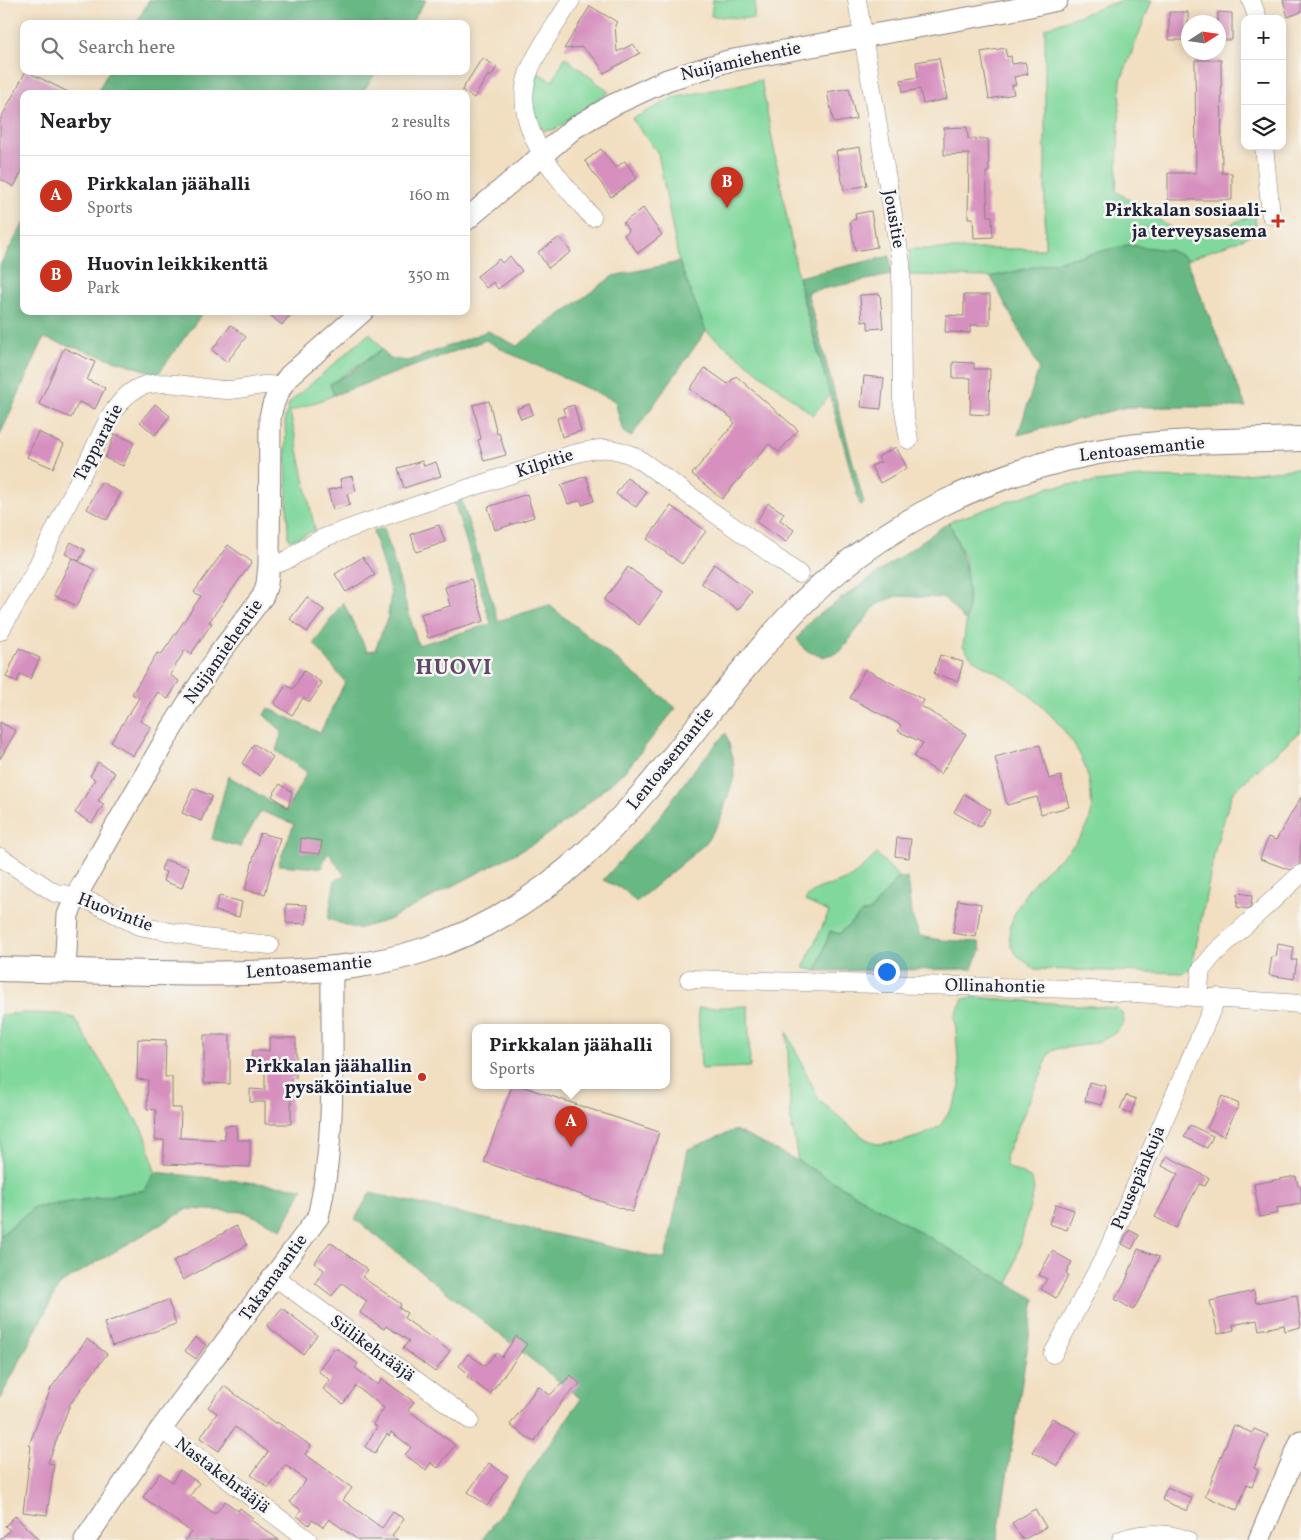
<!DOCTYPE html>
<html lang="en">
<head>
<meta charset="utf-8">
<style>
  :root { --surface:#fff; --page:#f6f6f6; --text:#202124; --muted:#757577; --line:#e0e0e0; --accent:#c8321e }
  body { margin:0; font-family:Vollkorn,serif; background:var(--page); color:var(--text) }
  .controls { position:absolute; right:15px; top:15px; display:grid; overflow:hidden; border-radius:10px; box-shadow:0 2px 12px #0003 }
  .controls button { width:45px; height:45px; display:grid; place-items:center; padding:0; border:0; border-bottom:1px solid var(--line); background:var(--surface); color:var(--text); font:25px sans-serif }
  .compass { position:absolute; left:1181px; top:15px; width:45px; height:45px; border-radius:50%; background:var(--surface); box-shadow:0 2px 12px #0003; rotate:78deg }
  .you { position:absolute; left:886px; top:971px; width:18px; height:18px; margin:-12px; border:4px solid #fff; border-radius:50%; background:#1a73e8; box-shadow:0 0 0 8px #1a73e833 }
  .badge { display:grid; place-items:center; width:32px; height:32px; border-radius:50%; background:var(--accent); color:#fff; font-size:16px; font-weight:700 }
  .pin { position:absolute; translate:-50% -41px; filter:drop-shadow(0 1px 2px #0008) }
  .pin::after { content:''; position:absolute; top:26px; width:18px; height:15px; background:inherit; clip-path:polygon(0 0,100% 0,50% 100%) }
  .popup { position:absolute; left:472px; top:1024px; width:198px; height:65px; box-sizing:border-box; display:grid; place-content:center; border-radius:10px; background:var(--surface); filter:drop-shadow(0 1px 4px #0005); font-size:16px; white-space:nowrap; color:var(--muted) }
  .popup b { font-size:19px; color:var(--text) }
  .popup::after { content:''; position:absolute; left:50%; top:100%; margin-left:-10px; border:10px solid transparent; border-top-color:var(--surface) }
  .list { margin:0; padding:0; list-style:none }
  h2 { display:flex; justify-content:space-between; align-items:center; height:65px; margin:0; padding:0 20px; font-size:21px }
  h2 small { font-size:16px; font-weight:400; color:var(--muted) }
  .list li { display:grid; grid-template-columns:32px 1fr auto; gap:15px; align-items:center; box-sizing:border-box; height:80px; padding:0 20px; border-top:1px solid var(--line) }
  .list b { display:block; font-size:19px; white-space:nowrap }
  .list p { margin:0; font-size:16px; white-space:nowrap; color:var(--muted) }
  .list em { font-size:16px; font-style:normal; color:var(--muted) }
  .icon { flex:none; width:28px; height:28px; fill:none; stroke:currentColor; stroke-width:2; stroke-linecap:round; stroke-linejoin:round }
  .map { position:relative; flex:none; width:1301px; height:1540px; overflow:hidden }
  .search { position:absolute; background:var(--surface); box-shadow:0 2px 12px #0003; left:20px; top:20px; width:450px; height:55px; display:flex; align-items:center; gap:12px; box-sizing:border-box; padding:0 18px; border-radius:10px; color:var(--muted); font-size:19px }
  .panel { position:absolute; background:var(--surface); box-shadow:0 2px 12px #0003; left:20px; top:90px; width:450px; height:225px; border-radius:10px }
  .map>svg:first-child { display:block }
</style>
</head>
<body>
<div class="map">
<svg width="1301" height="1540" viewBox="0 0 1301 1540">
  <rect width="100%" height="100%" fill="#f6f6f2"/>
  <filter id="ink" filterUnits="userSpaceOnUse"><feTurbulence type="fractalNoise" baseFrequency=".02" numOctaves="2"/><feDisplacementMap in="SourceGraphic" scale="10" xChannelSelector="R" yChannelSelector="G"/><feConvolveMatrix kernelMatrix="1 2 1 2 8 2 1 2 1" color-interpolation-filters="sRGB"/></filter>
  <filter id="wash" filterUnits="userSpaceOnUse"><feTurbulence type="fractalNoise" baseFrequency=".0096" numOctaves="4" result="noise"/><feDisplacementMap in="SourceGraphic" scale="20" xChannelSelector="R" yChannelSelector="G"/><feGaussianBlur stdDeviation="1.12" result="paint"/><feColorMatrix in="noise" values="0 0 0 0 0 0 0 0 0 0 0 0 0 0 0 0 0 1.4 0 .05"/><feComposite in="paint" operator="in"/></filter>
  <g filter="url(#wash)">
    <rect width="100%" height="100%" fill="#f2dfc1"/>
    <path fill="#81d89c" stroke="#527d6c" d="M713,0H755L754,19L711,16Z
      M1122,0H1152L1121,80L1116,191L1191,241L1255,214L1256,229L1252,235L1187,260L1185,257L1128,245L991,277L909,275L910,249H1045V28Z
      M565,57L609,92L556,129L544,131C527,111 530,96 536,72L553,81Z
      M761,80L801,293L830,395L813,415L706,331L679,262L658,153L632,119L673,98Z
      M370,333L382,349L330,384L334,395L290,412L315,530L291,541L288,537L285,417L290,402Z
      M1301,468V730L1232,793L1216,845L1192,967L1184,973L1034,969C1028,963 1016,956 1012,948C1003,929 1020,901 1031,886C1049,864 1075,851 1088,825C1094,812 1091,786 1087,773C1078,737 1033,693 1001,675C983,664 975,665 963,646L969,601L965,558L949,522L1050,487L1141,477L1208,478Z
      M877,854L899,877L870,911L862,913L839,934L830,931L817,971L803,968L829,912L805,901C814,885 827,888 842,881C856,876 866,864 877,854Z
      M973,997L1116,1008L1122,1013L1124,1021C1115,1040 1092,1044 1072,1047C1063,1048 1057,1047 1050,1053L1005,1157L1006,1166L1032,1179L1034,1191L1009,1285L798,1161L791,1120L787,1032L819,1100L863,1137L876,1144L900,1142L924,1135L940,1126L956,1101L960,1086L955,1016L963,999Z
      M748,1006L750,1067L701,1069L698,1008Z
      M24,1013L60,1014L74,1018L146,1136L155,1172L145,1190L33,1208L0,1236V1015Z"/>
    <path fill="#68b884" stroke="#456d60" d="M149,0H426L410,24H136Z
      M109,71H377L361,94H96Z
      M24,223V311H204L158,374L44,338L0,435V265Z
      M1128,245L1169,250L1185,257L1246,407H1126L1018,435L1039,368L991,277Z
      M890,256L891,275L807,292L864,503L860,505L798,277Z
      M679,262L706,331L631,437L623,432L615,401L509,353L486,340L334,395L330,384L348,374L382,349L390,359L409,361L488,331L517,346L613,276Z
      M461,498L498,621L549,605L676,708L626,770L572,817L539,841L388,920L357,929L328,919L335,880L345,876L328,852L321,868L278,865L294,824L261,811L240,847L212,839L228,776L286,811L307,772L276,751L282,731L264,715L268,708L320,733L345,682L314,643L343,602L367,651L375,650L388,616L391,594L373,531L384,528L418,645L491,624L454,501Z
      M949,522C965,558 972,582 966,622L944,598L896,596L876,605L840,652L822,657L805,650L797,639L810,621Z
      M726,733L733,759L734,777L720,821L705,844L636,902L624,890L603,880L658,819L692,772Z
      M899,877L907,878L911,914L920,936L940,940L979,942L981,950L972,969L817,971L830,931L839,934L862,913L870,911Z
      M735,1130L798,1161L1035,1299L997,1540H482L581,1399L355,1219L370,1193L665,1259L688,1149Z
      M155,1172L303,1188L282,1229L245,1212L187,1209L60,1284L0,1399V1236L33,1208L145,1190Z"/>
    <g id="blocks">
      <path fill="#d68fbe" d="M1283,0H1301V12L1288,17Z
        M590,6L617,22L615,25L617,52L633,44L640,53L604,73L596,60L582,47L564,49Z
        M1169,12H1188V40H1169Z
        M1218,12L1232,13V40H1218Z
        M1005,48L1007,57L1011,56L1012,64L1025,62L1028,74L1014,77L1016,85H1012L1014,94L989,99L981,52Z
        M482,58L497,67L491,77L488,75L474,98L462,90Z
        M939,58L947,99L923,104L920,89L903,92L901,80L918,77L916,62Z
        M1195,60H1221L1222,173H1232V200H1168V173H1196Z
        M26,71L72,94H24V167L14,187L0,179V120Z
        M849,88L856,119L834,123L827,92Z
        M967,127L968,139H988L989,172H986L988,216H992L993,237L974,238L973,218H968L969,154L944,155V128Z
        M860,147L867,185L844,190L836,151Z
        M601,149L615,168L625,161L637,178L611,197L585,161Z
        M643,208L662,235L638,253L624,235L629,231L623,223Z
        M871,211L877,247L855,251L850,221L856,219L855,214Z
        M560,237L571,252L548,268L538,252Z
        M510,256L522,271L498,289L493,282L486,288L477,276L499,259L502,263Z
        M880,294L883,328L868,329V321L862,322L860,295Z
        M964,295H990V325H971L970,333L945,332L946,315L964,316Z
        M265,311H293L282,325Z
        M231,325L246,337L227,362L212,350Z
        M64,348L95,362L87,380L105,388L95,409L79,402L71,418L39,404Z
        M953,362L974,363V369H990L989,415L970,414L971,378H953Z
        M705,368L728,384L736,376L798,430L779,452L769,444L722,499L692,474L735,423L732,421L733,419L690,389Z
        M864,376L884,378L881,409L861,407Z
        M489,401L497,434L499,433L506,455L484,461L478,440L481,439L473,405Z
        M155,404L170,416L155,435L140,422Z
        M529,404L533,414L521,419L517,409Z
        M574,405L581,431L562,437L557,418L565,416L563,408Z
        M38,432L64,444L53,468L27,457Z
        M115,434L134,442L123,466L105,458Z
        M896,447L907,468L880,483L871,466L881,462L878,457Z
        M422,461L424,466L436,462L441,476L404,488L398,468Z
        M352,476L356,491L347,494L350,505L333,510L328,490L342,487L340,479Z
        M586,476L594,501L582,505L581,500L568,504L561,485Z
        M627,478L647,492L636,507L616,494Z
        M101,482L121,493L107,520L87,509Z
        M527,494L534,517L495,530L488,507Z
        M768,503L784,513L780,520L794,530L786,542L756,522Z
        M671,506L706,531L682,564L647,539Z
        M439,525L445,542L416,552L411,534Z
        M71,542L85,550L79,561L65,554Z
        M228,545L252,562L209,622L212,623L191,654L185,650L170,675L179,681L168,699L158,692L140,721L151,727L133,756L111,742L139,698L132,694L157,653L161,655L201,596L194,592Z
        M363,557L375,575L346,592L335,574Z
        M72,558L95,570L77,606L54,595Z
        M714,564L752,592L738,610L701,583Z
        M628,567L663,592L639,625L604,600Z
        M471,579L484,621L428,638L421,614L450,606L445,587Z
        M307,597L324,610L307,632L290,619Z
        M19,648L40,658L30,679L20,674L17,682L6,677Z
        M940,655L963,662L958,681L934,674Z
        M865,669L924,700L921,706L966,734L941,774L914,757L923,743L898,731L901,725L850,698Z
        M304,671L322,683L310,702L303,698L292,715L274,704L286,685L293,689Z
        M0,722L16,731L0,759Z
        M254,744L273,757L260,776L242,763Z
        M1040,745L1049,779L1061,776L1069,807L1041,814L1037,797L1007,805L995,757Z
        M98,762L115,773L98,801L104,804L92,823L75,813L95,779L90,776Z
        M280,784L292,792L288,808L272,796Z
        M193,788L212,796L201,821L182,813Z
        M964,794L991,810L980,827L954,812Z
        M1301,797L1300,864L1290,870L1260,859L1268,837L1276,840Z
        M260,833L280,838L265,894L245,890Z
        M301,838L322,841L320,854L300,852Z
        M897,838L911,839L909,858L895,856Z
        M165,860L189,867L182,888L163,881L166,872L161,870Z
        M1238,893L1252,895L1251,906L1248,909L1237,907Z
        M219,896L242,902L239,917L215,911Z
        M958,900L981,904L976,937L953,933Z
        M286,904L307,905L306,924L286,923Z
        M1278,944L1294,947L1292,960H1297L1294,979L1269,975L1272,956L1276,957Z
        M204,1035H230V1084L204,1083Z
        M269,1038H296V1078H291V1124H265V1102H250V1089L265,1090V1063L251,1062L252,1051H269Z
        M138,1039L166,1040L165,1077H172V1108H181L180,1138L225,1140L224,1126L236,1125L237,1140H250V1167L164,1164V1140H155L156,1110L147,1109L148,1080L137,1079Z
        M1089,1082L1106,1086L1102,1105L1085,1101Z
        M512,1086H521L659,1132L632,1212L484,1162Z
        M1126,1095L1136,1099L1131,1113L1120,1109Z
        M1222,1096L1239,1104L1224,1136L1207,1128Z
        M1190,1125L1213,1136L1207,1148L1184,1137Z
        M1167,1156L1209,1178L1205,1186L1199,1184L1176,1228L1155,1217L1178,1174L1162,1166Z
        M1296,1176L1298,1186H1301V1204L1277,1208L1278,1213L1260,1217L1254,1184Z
        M1056,1204L1074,1210L1067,1230L1049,1224Z
        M236,1226L247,1245L183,1280L173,1261Z
        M1129,1230L1139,1235L1132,1249L1122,1244Z
        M330,1242L368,1270L362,1277L401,1304L399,1308L407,1313L404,1318L450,1351L435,1372L403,1348L409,1341L386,1326L384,1329L360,1313L367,1301L342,1283L332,1296L315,1283L324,1270L314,1263Z
        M1138,1249L1159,1257L1148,1285L1133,1310L1115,1299L1125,1283Z
        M1052,1251L1072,1262L1066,1273L1069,1275L1056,1298L1041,1289L1047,1279L1039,1275Z
        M1254,1291L1256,1303L1297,1295L1301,1327L1285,1331L1284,1325L1259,1330L1257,1320L1233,1325L1234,1330L1218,1334L1210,1301Z
        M168,1300L176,1324L112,1346L104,1323Z
        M282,1308L317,1335L303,1354L267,1326Z
        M516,1336L527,1344L490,1394L467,1377L469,1374L459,1366L468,1354L485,1366L496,1353L502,1357Z
        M195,1337L206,1345L196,1359L185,1351Z
        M87,1339L107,1354L70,1404L48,1463L54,1464L47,1515L23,1512L31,1446L29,1445L51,1388Z
        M333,1349H338L358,1364L355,1368L378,1385L382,1379L414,1402L408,1410L455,1445L438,1468L431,1463L426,1470L405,1455L411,1447L391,1432L389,1436L387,1434L375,1453L365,1447L377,1427L373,1424L384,1408L356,1386L343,1404L323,1389L330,1380L318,1371Z
        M571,1375L580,1384L564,1399L534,1442L510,1425L538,1386L550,1395Z
        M224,1386L276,1424L277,1422L311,1446L305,1454L352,1488L343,1500L382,1528L393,1512L404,1519L392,1536L398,1540H358L329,1519L323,1527L312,1520L309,1525L297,1516L301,1510L290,1502L306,1480L285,1465L269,1488L251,1475L268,1452L235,1427L219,1451L200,1438L217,1413L208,1407Z
        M1052,1418L1077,1432L1058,1466L1032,1452Z
        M1234,1425L1252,1433L1254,1429L1268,1435L1254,1468L1258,1470L1252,1486L1247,1484L1237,1510L1205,1496Z
        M489,1463L508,1476L487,1506L468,1492Z
        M180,1470L199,1483L190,1496L215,1514L225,1501L238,1511L240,1508L253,1518L251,1520L279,1540H185L191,1532L143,1497L160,1473L172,1482Z
        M1167,1487L1192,1498L1187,1511L1162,1500Z
        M1035,1509L1046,1527L1023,1540L1012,1523Z
        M15,1516L39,1540H0L10,1530L5,1526Z"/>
    </g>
  </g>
  <g filter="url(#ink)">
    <use href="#blocks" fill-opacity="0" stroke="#8a807e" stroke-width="1"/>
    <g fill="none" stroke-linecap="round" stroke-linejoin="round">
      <g stroke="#8a807e" stroke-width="19">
        <path id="minor" d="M571,0C558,22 540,45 530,69C507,125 558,178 592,217
          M857,0L901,263L902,399L909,440
          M1251,0L1258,19
          M1264,146L1271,215
          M269,565C290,564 306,544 326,537C407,507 489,482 570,455C598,447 613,445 639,459L799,574
          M0,631L33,575L110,416C118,405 126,393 140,387C162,377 203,390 228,390C247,390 262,381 281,387
          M0,857L55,893L76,896L96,904L139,926L204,938L270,945
          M689,979L1075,989L1301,1004
          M1198,995L1201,970L1215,953L1301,874
          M275,1277L470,1420
          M1053,1354L1107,1252L1217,997
          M161,1429L308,1540
          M1121,1540C1143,1532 1164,1532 1187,1540"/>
      </g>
      <g stroke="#8a807e" stroke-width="23">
        <path id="tertiary" d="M466,220L574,128L613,105L667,80L728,61L1012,10L1057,0
          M65,970L68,915L76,896L172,728L219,654L263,596L267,584L269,565L270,417C273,401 278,389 289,376L363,311
          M85,1540L161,1429L318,1217C337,1137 331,1051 332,969
          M1259,1540L1301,1441"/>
      </g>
      <g stroke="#8a807e" stroke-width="26">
        <path id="secondary" d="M0,969C92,971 185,976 277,972C327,970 376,966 424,950C602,892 670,745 788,618C877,522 1001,464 1129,447C1186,440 1244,441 1301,439"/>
      </g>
      <use href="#minor" stroke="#fff" stroke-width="18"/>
      <use href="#tertiary" stroke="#fff" stroke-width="21"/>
      <use href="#secondary" stroke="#fff" stroke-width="24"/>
    </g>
  </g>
  <g fill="#c8321e" stroke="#f6f6f2" stroke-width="2">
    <path d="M1275.5 213.5h5v5h5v5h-5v5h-5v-5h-5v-5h5z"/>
    <circle cx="422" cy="1077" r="5"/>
  </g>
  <g text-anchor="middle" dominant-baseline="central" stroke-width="5" stroke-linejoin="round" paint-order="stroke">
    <g font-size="18" fill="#22223b" stroke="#f6f6f2">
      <text transform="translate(741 62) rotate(-13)">Nuijamiehentie</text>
      <text transform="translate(893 219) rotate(80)">Jousitie</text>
      <text transform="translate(99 443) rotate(-62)">Tapparatie</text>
      <text transform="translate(1142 450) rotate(-6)">Lentoasemantie</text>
      <text transform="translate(545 464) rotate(-18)">Kilpitie</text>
      <text transform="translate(224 652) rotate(-55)">Nuijamiehentie</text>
      <text transform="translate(671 759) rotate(-51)">Lentoasemantie</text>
      <text transform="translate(115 913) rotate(21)">Huovintie</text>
      <text transform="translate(309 968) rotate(-5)">Lentoasemantie</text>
      <text transform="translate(995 987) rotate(1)">Ollinahontie</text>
      <text transform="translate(1139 1178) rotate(-67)">Puusepänkuja</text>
      <text transform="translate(274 1278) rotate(-54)">Takamaantie</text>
      <text transform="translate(372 1349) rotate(36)">Siilikehrääjä</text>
      <text transform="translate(222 1476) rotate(37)">Nastakehrääjä</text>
    </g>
    <g font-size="18" font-weight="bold" fill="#22223b" stroke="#f6f6f2" text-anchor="end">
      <text x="1267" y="211">Pirkkalan sosiaali-<tspan x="1267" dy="21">ja terveysasema</tspan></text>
      <text x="412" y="1067">Pirkkalan jäähallin<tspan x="412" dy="21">pysäköintialue</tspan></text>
    </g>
    <g font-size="22" font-weight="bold" letter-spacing="1" fill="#614869" stroke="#f6f6f2">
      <text x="454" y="668">HUOVI</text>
    </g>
  </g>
</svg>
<div class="controls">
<button>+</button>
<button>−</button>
<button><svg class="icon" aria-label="layers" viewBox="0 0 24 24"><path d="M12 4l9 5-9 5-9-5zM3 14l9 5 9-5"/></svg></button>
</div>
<svg class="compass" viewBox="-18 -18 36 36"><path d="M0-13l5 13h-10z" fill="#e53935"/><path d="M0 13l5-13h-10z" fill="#757577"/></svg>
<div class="you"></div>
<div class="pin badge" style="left:571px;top:1147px">A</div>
<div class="popup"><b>Pirkkalan jäähalli</b>Sports</div>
<div class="pin badge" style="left:727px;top:208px">B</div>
<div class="search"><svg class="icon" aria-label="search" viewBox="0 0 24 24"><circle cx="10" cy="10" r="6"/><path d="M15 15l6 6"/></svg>Search here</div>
<section class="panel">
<h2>Nearby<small>2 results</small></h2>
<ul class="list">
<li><span class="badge">A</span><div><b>Pirkkalan jäähalli</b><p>Sports</p></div><em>160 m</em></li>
<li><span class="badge">B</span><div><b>Huovin leikkikenttä</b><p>Park</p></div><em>350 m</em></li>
</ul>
</section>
</div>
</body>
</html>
